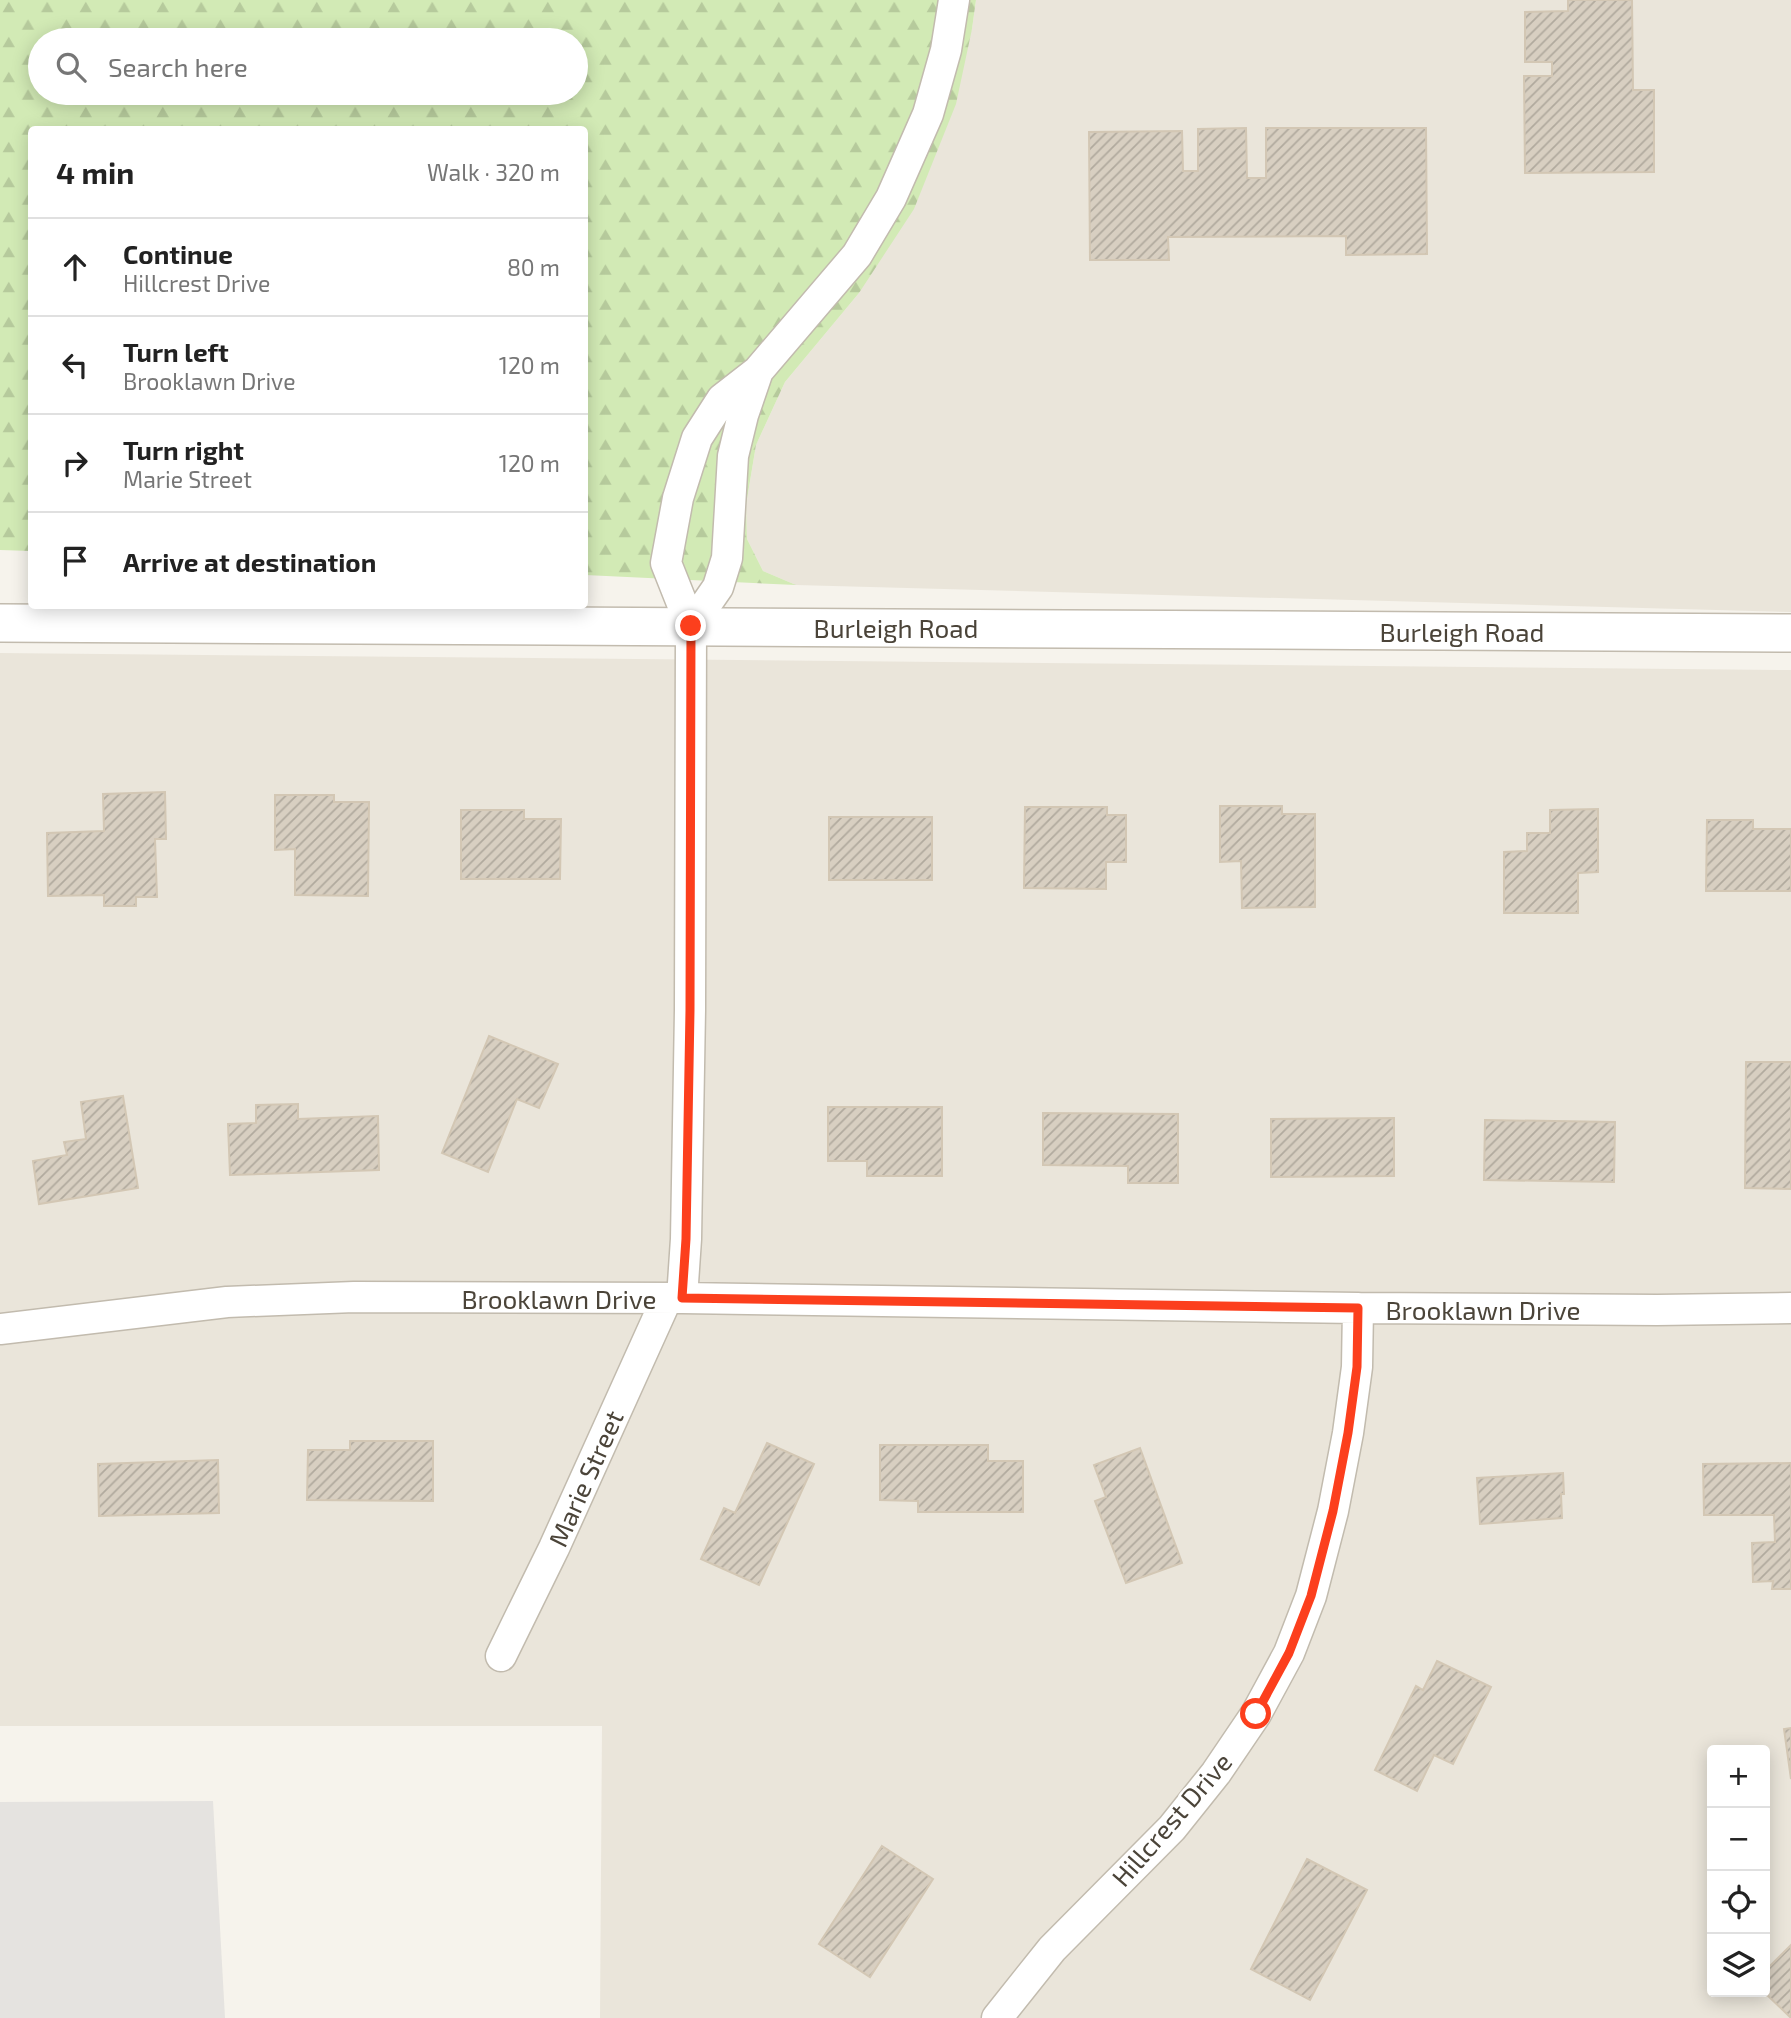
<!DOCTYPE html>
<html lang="en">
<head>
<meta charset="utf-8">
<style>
  :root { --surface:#fff; --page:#f6f6f6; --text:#222; --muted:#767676; --line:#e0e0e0 }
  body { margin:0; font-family:"Exo 2",sans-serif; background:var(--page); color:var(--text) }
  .controls { position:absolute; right:21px; bottom:21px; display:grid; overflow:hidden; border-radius:7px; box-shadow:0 4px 18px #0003 }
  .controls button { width:63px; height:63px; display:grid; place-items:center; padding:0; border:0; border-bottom:2px solid var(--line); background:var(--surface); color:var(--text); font:35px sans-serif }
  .stop { position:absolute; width:21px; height:21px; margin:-16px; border:5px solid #fc3f1d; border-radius:50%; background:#fff }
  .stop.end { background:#fc3f1d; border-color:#fff; box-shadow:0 2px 7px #0008 }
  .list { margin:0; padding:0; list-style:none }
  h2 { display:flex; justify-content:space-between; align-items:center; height:91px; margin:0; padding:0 28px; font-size:30px }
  h2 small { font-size:23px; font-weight:400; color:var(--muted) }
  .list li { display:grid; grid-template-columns:46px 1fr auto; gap:21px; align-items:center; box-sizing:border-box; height:98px; padding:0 28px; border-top:2px solid var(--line) }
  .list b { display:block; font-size:26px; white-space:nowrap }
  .list p { margin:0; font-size:23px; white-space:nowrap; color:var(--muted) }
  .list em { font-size:23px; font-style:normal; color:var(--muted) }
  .icon { flex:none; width:38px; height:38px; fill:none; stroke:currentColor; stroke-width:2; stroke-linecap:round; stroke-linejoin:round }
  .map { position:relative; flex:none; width:1791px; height:2018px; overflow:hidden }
  .search { position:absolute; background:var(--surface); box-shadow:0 4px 18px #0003; left:28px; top:28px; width:560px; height:77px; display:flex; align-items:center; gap:18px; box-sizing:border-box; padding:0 24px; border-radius:38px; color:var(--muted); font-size:26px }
  .panel { position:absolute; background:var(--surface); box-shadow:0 4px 18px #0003; left:28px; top:126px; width:560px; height:483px; border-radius:7px }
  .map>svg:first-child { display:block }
</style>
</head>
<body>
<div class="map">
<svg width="1791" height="2018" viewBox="0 0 1791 2018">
  <defs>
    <pattern id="forest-firs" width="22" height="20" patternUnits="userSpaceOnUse" patternTransform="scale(1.75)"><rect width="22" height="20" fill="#d2eab5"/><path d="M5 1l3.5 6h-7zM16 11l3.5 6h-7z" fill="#b6ca9c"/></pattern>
    <pattern id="building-hatch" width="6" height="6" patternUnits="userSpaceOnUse" patternTransform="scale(1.75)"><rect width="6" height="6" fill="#d8cfc1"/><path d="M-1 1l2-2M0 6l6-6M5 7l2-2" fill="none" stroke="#b1aa9e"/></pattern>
  </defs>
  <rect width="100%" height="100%" fill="#f6f3ec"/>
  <path fill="#eae5da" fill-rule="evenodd" d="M976,0H1791V612L796,585L763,571L747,539L746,505L756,445L785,382L859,293L972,29Z
    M0,653L1791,670V2018H600L602,1726H0ZM1712,1750H1765V1992H1712Z"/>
  <path fill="url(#forest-firs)" fill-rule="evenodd" d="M0,0H976L972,29L956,104L914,209L859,293L785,382L756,445L746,505L747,539L763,571L796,585L585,575L584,130H32L31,551L0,550ZM40,40H576V93H40Z"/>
  <path fill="#e5e3e0" d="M213,1801L225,2018H0V1802Z"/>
  <path fill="url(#building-hatch)" stroke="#d3c7b4" stroke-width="2" d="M1568,0H1632L1633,90H1654V172L1525,173L1524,76H1552V62H1525V12L1568,11Z
    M1246,128L1247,178H1266V128H1426L1427,254L1346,255V236L1168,237L1169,260H1090L1089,132L1182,131L1183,171H1198V129Z
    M165,792L166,839H155L157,897H136V906H104V895L48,896L47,833L104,831L103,794Z
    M275,795H334V802H369L368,896L295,895V849L275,850Z
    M1220,806H1282V814H1315V907L1242,908L1241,861L1220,862Z
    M1025,807H1107V815H1126V862H1106V889L1024,888Z
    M1598,809V872L1578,873V913H1504V852L1527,851V833H1550V810Z
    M461,810H524V819H561L560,879H461Z
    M829,817H932V880H829Z
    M1707,820H1753V829H1791V891H1706Z
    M489,1036L558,1064L539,1108L517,1099L488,1172L442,1153Z
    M1746,1062H1791V1189L1745,1188Z
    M123,1096L138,1188L39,1204L33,1161L67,1155L64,1142L86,1139L81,1102Z
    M298,1104V1119L378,1116L379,1170L230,1175L228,1124L256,1123V1105Z
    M828,1107H942V1176H867V1161H828Z
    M1043,1113L1178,1114V1183H1128V1166L1043,1165Z
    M1394,1118V1176L1271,1177V1119Z
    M1485,1120L1615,1122L1614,1182L1484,1180Z
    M350,1441H433V1501L307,1500L308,1450H350Z
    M767,1443L814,1464L759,1585L701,1559L724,1508L735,1513Z
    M880,1445H988V1461H1023V1512H918V1501L880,1500Z
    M1140,1448L1182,1563L1126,1583L1095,1501L1106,1497L1094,1465Z
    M218,1460L219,1513L99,1516L98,1464Z
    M1791,1463V1589H1772L1773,1581L1753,1582L1752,1543L1775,1542L1774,1515H1704L1703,1464Z
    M1563,1473L1564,1494H1561L1562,1518L1480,1524L1477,1478Z
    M1437,1661L1491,1687L1453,1764L1434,1755L1417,1791L1375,1770L1416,1686L1423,1690Z
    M1791,1728V1779L1784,1729Z
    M882,1846L933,1879L870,1977L819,1944Z
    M1307,1859L1367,1890L1310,2000L1251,1969Z
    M1791,1945V2018L1764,1992L1765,1971Z"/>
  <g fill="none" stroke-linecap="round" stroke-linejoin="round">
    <g stroke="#c2bbae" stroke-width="33">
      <path id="minor" d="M691,626L718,587L727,558L733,456L743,415L758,371
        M682,1298L686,1239L690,1010L691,626L666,563L678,498L697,438L722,399L758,371L857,255L891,198L928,114L946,50L954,0
        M0,1329L227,1302L354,1297L682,1298L1358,1308L1657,1310L1791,1308
        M501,1656L554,1548L667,1298
        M997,2018L1052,1949L1172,1828L1216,1773L1256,1714L1289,1653L1311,1596L1333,1511L1348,1433L1357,1367L1358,1308"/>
    </g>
    <g stroke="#c2bbae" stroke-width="40">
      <path id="tertiary" d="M0,623L1791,633"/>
    </g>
    <use href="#minor" stroke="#fff" stroke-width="30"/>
    <use href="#tertiary" stroke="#fff" stroke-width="37"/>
  </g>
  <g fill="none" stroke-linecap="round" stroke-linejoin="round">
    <path stroke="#fc3f1d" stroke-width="9" d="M691,626L690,1010L686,1239L682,1298L1358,1308L1357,1367L1348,1433L1333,1511L1311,1596L1289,1653L1256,1714"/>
  </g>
  <g text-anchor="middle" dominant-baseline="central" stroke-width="5" stroke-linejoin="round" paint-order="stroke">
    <g font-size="26" fill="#4b4439" stroke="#fff">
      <text x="896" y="627">Burleigh Road</text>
      <text x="1462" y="631">Burleigh Road</text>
      <text x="559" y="1298">Brooklawn Drive</text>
      <text x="1483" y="1309">Brooklawn Drive</text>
      <text transform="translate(585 1478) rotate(-66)">Marie Street</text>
      <text transform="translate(1171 1819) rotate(-49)">Hillcrest Drive</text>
    </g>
  </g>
</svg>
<div class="controls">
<button>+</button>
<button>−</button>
<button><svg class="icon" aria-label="locate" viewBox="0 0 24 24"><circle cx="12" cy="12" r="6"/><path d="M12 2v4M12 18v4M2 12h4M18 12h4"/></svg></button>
<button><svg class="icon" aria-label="layers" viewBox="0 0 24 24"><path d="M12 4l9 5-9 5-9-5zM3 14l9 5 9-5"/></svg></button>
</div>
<div class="stop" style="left:1256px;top:1714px"></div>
<div class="stop end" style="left:691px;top:626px"></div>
<div class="search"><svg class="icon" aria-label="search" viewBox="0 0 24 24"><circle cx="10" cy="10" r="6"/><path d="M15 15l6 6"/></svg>Search here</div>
<section class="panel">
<h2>4 min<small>Walk · 320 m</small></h2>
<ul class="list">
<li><svg class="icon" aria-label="ahead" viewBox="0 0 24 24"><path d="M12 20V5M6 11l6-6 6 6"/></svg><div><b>Continue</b><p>Hillcrest Drive</p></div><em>80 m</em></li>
<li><svg class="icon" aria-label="left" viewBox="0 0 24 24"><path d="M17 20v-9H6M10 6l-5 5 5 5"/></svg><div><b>Turn left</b><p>Brooklawn Drive</p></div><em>120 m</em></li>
<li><svg class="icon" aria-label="right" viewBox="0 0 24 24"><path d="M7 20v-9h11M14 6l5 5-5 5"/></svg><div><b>Turn right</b><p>Marie Street</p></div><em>120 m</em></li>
<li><svg class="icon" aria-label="arrive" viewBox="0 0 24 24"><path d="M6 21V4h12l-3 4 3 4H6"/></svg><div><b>Arrive at destination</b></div></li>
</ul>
</section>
</div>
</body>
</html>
